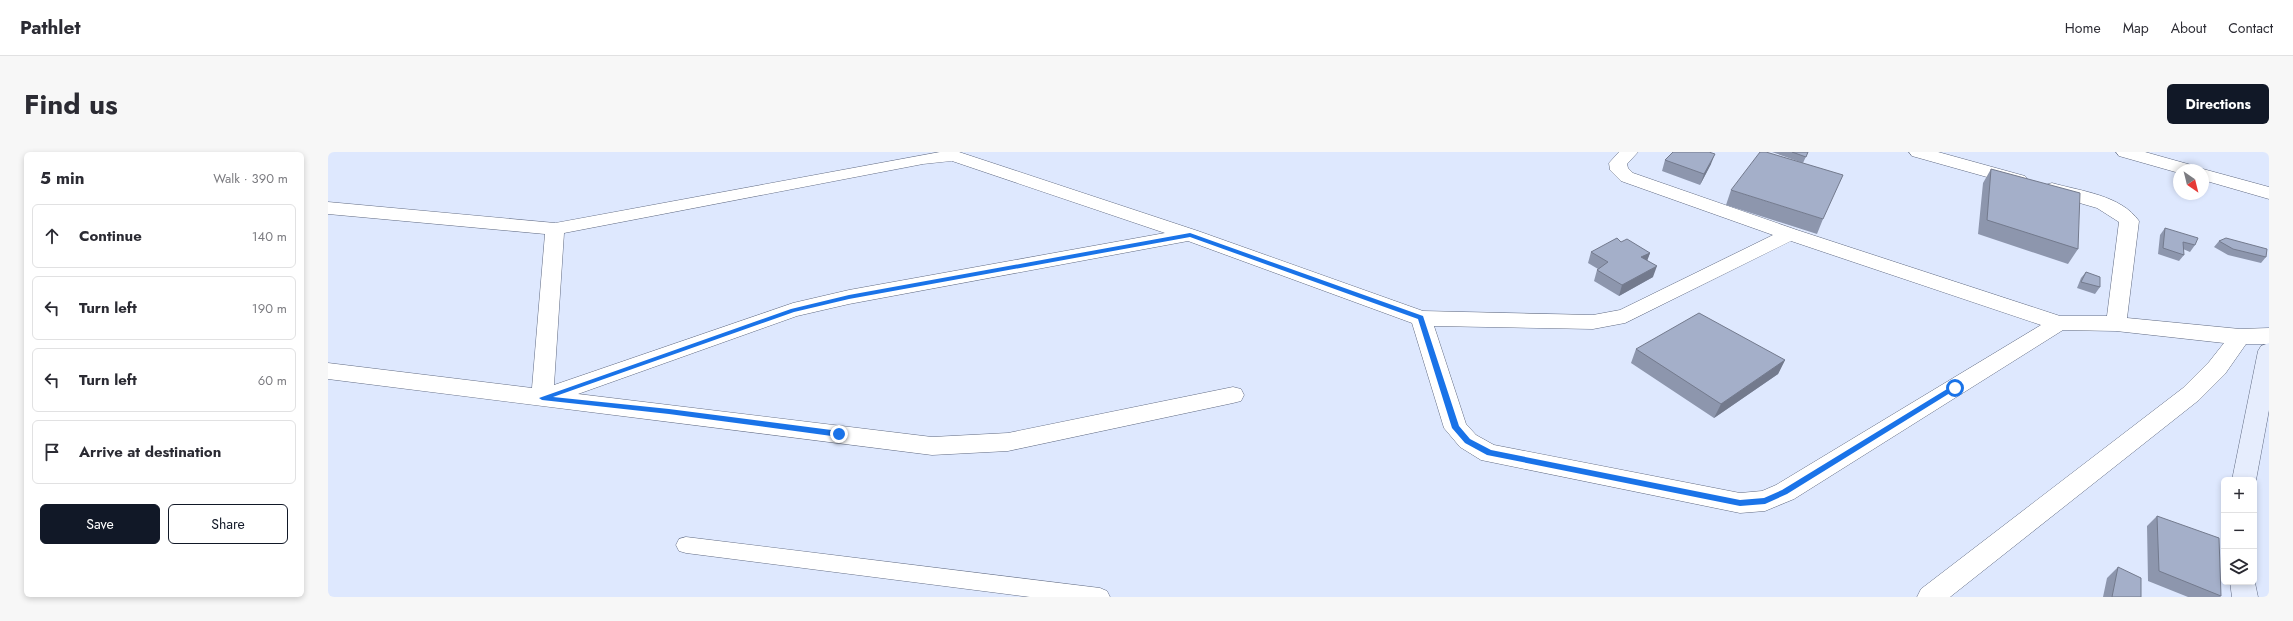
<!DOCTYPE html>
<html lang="en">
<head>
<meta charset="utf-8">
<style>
  :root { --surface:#fff; --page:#f7f7f7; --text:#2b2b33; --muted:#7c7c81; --line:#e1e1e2; --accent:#111827 }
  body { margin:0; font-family:Jost,sans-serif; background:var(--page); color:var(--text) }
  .controls { position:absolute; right:12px; bottom:12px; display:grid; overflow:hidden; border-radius:6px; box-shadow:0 2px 6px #0003 }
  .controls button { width:36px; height:36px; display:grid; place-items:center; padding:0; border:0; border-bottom:1px solid var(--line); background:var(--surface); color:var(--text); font:20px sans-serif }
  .compass { position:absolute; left:1845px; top:12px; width:36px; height:36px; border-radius:50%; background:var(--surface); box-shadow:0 2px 6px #0003; rotate:145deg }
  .stop { position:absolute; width:12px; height:12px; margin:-9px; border:3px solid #1a73e8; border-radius:50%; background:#fff }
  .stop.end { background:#1a73e8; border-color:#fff; box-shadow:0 1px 4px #0008 }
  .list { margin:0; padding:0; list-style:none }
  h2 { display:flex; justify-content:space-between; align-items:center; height:52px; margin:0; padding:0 16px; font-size:17px }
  h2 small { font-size:13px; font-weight:400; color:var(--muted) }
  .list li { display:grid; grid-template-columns:26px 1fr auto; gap:12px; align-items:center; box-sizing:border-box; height:64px; margin:0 8px 8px; padding:0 8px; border:1px solid var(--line); border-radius:6px }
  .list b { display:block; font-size:15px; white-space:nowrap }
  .list em { font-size:13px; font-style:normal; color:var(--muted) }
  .actions { display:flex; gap:8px; padding:12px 16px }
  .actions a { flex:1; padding:9px 0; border:1px solid var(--accent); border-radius:6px; text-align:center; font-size:14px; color:var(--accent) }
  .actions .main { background:var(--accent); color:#fff }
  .icon { flex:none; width:22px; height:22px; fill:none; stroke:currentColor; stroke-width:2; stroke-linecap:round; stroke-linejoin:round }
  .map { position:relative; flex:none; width:1941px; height:445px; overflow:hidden; border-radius:6px }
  header { display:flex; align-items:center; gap:24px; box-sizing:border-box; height:56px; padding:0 20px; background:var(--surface); border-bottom:1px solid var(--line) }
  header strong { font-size:19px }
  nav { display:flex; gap:22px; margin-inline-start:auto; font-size:14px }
  .intro { display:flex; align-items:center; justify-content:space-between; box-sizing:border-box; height:96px; padding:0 24px }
  h1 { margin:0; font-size:28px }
  .button { padding:10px 18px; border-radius:6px; background:var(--accent); color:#fff; font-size:14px; font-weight:700 }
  main { display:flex; gap:24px; padding:0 24px }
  aside { flex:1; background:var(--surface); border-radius:6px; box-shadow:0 2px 6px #0003 }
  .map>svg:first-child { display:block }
</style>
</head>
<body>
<header>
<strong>Pathlet</strong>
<nav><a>Home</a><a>Map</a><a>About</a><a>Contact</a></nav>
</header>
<div class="intro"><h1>Find us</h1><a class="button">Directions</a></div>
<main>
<aside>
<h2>5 min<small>Walk · 390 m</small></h2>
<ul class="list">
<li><svg class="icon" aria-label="ahead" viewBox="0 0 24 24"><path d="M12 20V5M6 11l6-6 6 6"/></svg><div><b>Continue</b></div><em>140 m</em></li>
<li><svg class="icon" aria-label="left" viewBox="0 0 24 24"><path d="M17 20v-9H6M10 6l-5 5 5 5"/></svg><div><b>Turn left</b></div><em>190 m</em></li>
<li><svg class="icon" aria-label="left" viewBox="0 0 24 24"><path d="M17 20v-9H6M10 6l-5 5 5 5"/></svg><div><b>Turn left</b></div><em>60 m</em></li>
<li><svg class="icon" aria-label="arrive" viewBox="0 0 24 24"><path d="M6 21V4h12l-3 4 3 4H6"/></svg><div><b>Arrive at destination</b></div></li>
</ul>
<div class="actions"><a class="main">Save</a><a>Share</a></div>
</aside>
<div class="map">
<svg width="1941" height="445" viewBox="0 0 1941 445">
  <rect width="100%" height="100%" fill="#dee8fe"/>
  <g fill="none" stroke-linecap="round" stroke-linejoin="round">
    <g stroke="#606a82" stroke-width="1">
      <path id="lane" d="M358,385L772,436L779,439L782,445H702L358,401L351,399L348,393L351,387Z"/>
    </g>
    <g stroke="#606a82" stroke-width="1">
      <path id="street" d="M612,0H631L870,79L1095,159L1265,163L1292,158L1445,83L1293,29L1282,18L1281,11L1291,0H1310L1299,12L1300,16L1305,21L1469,78L1732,164H1779L1791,70L1769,56L1717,41L1715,37L1717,33L1724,31C1752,39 1793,43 1811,69L1799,166L1912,177L1941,176V192H1918L1897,222L1871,248L1622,445H1589L1593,437L1855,236L1881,210L1896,191L1788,179L1735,178L1466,347L1437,359L1412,361L1153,308L1132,295L1116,276L1084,171L860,89L521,152L469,164L250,242L604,285L680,281L905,235L913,237L916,243L913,249L905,251L680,299L604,303L0,227V211L204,236L217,82L0,62V50L227,71ZM624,9L837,81L521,138L465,151L226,233L236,81L595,12ZM1463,89L1713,173L1448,333L1434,339L1412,341L1166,293L1148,283L1138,272L1106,174L1265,177L1297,171Z
        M1581,0H1610L1697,24L1700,28L1697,32L1691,34L1584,4Z
        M1788,0H1817L1867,14L1870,18L1875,17L1941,35V47L1875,28V18H1851V21L1791,4Z"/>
    </g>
    <g stroke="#606a82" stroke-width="1">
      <path id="secondary" d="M1941,191V258L1928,328L1926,332V328H1904L1930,199L1933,194Z
        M1926,426L1930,445H1904L1902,430H1926Z"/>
    </g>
    <use href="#lane" fill="#fff" fill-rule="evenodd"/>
    <use href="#street" fill="#fff" fill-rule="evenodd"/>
    <use href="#secondary" fill="#e6edfd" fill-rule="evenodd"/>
  </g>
  <path fill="#8d96ad" d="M1444,0H1480L1475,11Z
    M1337,8L1383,12L1372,33L1334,19Z
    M1663,17L1750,97L1740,112L1650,82L1655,31Z
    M1403,38L1495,67L1489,82L1398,53Z
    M1837,76L1867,93L1862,100L1855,97L1856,103L1851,109L1830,102L1832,83Z
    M1891,89L1938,105L1933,111L1900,103L1886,95Z
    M1293,90L1322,101L1319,108L1325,125L1291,144L1266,129L1269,118L1270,117L1260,111L1263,100Z
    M1758,120L1772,135L1767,142L1749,136L1753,126Z
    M1308,197L1457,208L1450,222L1386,266L1303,211Z
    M1829,364L1893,444L1892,445H1860L1820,429L1819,374Z
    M1790,415L1813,445H1775L1779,426Z"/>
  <path fill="#737a8d" d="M1387,2L1383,12L1372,33L1376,22Z
    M1322,101L1318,112L1313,105Z
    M1329,114L1325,125L1291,144L1294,133Z
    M1457,208L1450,222L1386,266L1393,252Z"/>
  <path fill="#a4afc9" stroke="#737a8d" d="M1345,0H1381L1387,2L1376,22L1337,8Z
    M1432,0H1438L1515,23L1495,67L1403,38Z
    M1464,0H1480L1478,5Z
    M1663,17L1752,41L1750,97L1659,68Z
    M1837,76L1870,86L1867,93L1855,90L1856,103L1835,96Z
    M1289,86L1293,90L1299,87L1322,101L1313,105L1329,114L1294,133L1269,118L1280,110L1263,100Z
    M1898,86L1939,97L1938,105L1905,97L1891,89Z
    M1758,120L1772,125V135L1753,130Z
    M1371,161L1457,208L1393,252L1308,197Z
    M1829,364L1891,386L1893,444L1831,419Z
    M1790,415L1813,426V445H1784Z"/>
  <path fill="#1a73e8" d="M862,81L1095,164L1131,274L1142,287L1163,298L1412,348L1436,346L1454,338L1624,234L1630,236L1459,342L1437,352L1412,354L1159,303L1137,291L1124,276L1090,167L862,85L521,147L466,160L225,245L341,257L511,279L514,282L511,285L341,262L214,248L211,246L463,157L521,143Z"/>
</svg>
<div class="controls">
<button>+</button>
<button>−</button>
<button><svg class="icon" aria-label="layers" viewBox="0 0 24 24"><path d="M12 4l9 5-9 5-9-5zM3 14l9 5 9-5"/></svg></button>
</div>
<svg class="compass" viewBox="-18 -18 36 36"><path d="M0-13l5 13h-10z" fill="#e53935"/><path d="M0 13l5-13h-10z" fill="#7c7c81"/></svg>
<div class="stop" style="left:1627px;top:236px"></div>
<div class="stop end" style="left:511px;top:282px"></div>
</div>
</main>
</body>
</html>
